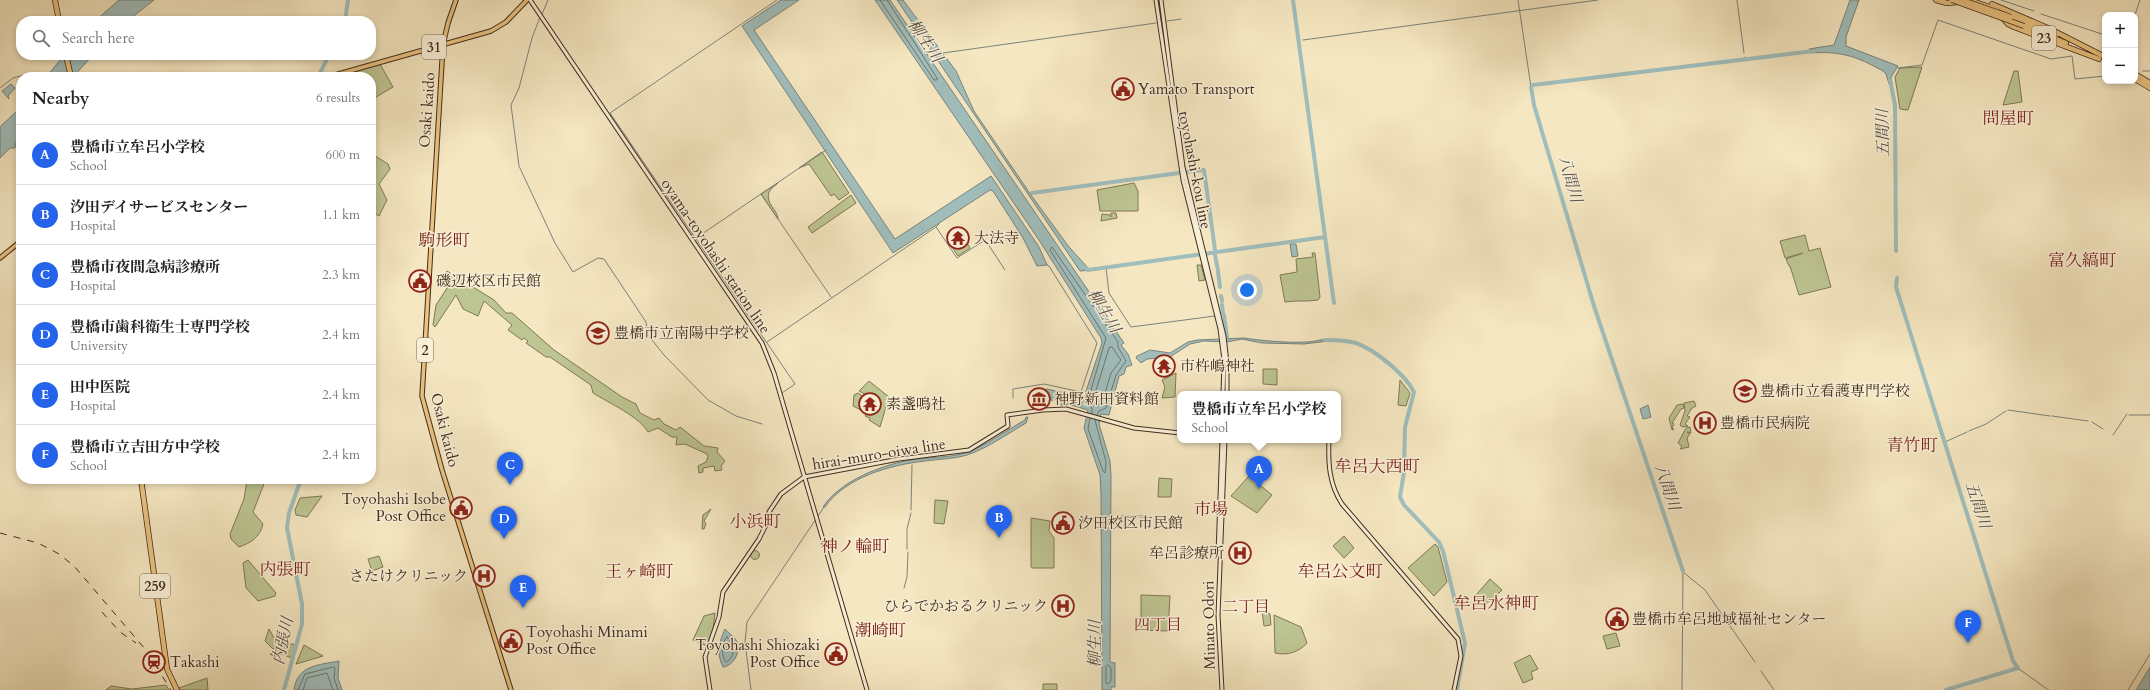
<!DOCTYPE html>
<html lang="en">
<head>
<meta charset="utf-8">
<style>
  :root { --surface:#fff; --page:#f6f6f6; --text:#222; --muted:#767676; --line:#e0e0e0; --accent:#2563eb }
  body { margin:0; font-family:Cardo,"Noto Serif JP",serif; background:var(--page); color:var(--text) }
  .controls { position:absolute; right:12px; top:12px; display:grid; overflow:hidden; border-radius:8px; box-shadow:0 2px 6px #0003 }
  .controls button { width:36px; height:36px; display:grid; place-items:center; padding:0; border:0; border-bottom:1px solid var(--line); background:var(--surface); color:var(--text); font:20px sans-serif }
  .you { position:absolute; left:1247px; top:290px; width:14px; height:14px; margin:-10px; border:3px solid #fff; border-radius:50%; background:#1a73e8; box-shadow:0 0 0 6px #1a73e833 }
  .badge { display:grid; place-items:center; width:26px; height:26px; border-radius:50%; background:var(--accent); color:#fff; font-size:13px; font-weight:700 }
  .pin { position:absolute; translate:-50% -33px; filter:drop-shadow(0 1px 2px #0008) }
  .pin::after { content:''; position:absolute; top:21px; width:14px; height:12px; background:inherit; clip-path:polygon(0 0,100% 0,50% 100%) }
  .popup { position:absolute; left:1177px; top:391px; width:164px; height:52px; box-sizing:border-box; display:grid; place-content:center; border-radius:8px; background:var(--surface); filter:drop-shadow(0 1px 3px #0005); font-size:13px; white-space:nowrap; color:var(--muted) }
  .popup b { font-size:15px; color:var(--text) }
  .popup::after { content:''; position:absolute; left:50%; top:100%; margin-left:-8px; border:8px solid transparent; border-top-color:var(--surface) }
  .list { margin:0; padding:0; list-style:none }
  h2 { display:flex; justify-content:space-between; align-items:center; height:52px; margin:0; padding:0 16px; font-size:17px }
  h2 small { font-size:13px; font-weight:400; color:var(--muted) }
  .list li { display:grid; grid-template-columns:26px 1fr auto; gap:12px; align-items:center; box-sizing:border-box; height:60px; padding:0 16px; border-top:1px solid var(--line) }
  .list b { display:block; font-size:15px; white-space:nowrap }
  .list p { margin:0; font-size:13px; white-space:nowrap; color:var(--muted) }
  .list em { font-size:13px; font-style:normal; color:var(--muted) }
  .icon { flex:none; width:22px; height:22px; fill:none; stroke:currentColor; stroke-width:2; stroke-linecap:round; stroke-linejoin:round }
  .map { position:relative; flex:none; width:2150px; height:690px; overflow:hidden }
  .search { position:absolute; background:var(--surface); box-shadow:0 2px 6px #0003; left:16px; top:16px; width:360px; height:44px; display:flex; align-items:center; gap:10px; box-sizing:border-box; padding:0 14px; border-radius:16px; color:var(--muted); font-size:15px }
  .panel { position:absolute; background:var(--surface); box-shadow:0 2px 6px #0003; left:16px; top:72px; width:360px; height:412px; border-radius:16px }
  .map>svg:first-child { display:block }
</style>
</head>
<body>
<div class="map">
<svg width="2150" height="690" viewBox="0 0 2150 690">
  <rect width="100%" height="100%" fill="#f5e7c1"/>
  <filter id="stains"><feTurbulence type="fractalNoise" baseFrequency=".005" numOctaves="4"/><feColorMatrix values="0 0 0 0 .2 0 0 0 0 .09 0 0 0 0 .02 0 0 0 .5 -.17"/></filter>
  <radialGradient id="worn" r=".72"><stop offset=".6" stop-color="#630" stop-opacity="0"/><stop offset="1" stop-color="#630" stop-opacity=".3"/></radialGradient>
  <path fill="#bdc592" stroke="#807857" d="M380,64L393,87L371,100V77H356L355,73L356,71Z
    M1922,67L1908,110L1900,109L1895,77L1900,68Z
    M2014,71H2018L2022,102L2003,105Z
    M822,152L849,193L839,200L834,194L831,196L809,164L799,168Z
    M372,154L388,164L390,169L379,184L387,200L379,216L371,211Z
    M778,183C776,185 771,188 769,192C765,204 778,210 778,219L761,194Z
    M1134,183L1138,191V211H1100L1097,190Z
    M851,195L856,203L812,233L808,227Z
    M1111,213H1116L1117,218L1101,221L1102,214L1110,215L1111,217Z
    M1805,235L1809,251L1820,248L1831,287L1799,295L1790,266H1789L1786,259L1803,253L1785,258L1780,241Z
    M964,238L970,248L958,256L952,247Z
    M1312,253H1315L1320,297L1318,300C1306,302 1296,300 1285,302L1280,275L1297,272L1296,259L1313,257Z
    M1197,265H1201L1205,280L1199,281Z
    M447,271L494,300L506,313H512L554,350L622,397L636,404L640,413L654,420L659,418L664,424L676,430L680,427L704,446L718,448L717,452L725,461L721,466L722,470L715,471L714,466L703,468V472L699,473L698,466L706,462L708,457L707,454L685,444L676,445L677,437H672L658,428L648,432C640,417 609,403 593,393L591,385L550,357H546L526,343L528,341L524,338L522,340L508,330L512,325L484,301L478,316L463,309L456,295L435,327L433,325L436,305L451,282L445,276Z
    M1263,369H1277V385L1263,384Z
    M1176,373L1175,397L1162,398L1165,387L1162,380Z
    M1400,380L1410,393L1406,406L1398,405Z
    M869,381L889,397L880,427L869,420L870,418L865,416L867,413L853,406L854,395L858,393L864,397L865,403L868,406H872L874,399L859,391Z
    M1694,401L1696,406L1692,408L1687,416L1690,417L1685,424L1688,426L1682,427L1680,425L1685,411L1684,403Z
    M1683,404L1684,408L1681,409L1672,423L1674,424L1672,428L1674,429L1672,430L1669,418L1677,405Z
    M1690,427L1691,433L1687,432L1690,434L1687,438L1689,447L1680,449L1682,446L1678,443L1686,428Z
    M1249,476L1272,495L1257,513L1231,496Z
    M1159,478L1172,479L1171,497H1158Z
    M262,479L264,484L253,512L263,524C260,537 251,543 239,547L231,539L230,534L244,499L247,480Z
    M322,496L307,517L296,515L295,510L300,498Z
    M935,500L948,501L944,524L934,523Z
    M711,509L704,521L706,524L704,529H702L703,515Z
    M1031,518L1050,521L1049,531L1054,538V568H1033L1031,567Z
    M1344,536L1354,548L1344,558L1333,546Z
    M1435,544L1438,547L1447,582L1434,596L1408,568Z
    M750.5 555a4.5 4.5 0 1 1 9 0a4.5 4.5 0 1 1-9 0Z
    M379,556L383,567L372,571L368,559Z
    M248,560L276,593L275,596L258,601L246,588L243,563Z
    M1490,579L1502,590L1491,601L1477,605L1476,595Z
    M1141,595L1170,596L1168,631L1141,630Z
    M1262,611L1270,614L1271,625L1264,626Z
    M715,613L713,629L707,646L693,640L704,616Z
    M1274,615L1301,627L1307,643C1299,652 1287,656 1275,653Z
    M269,629L278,645L273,649L265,641Z
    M1616,633L1620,646L1607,649L1603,636Z
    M292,644L296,645L292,658L281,654L275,657L270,654L284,645Z
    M304,645L323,656L296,664Z
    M1530,655L1538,669L1531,672L1533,679L1523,683L1514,663Z
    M207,678L208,690H178L179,688Z
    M1043,684H1057V690H1043Z
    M166,685L169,690H106L111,686L132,689Z"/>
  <path fill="#a0bebc" stroke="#7a847c" d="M119,0H154L127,21H95Z
    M781,0H799L754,30L895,239L991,176L1039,247L1047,265L1037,266L1023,238L993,191L990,190L893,253L742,26Z
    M875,0H890L1124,343L1121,345L1128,354L1132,365L1126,367L1124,374L1119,376L1109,415L1101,414L1099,424L1110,461L1111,476L1110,662L1115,663V687H1111V690H1102L1101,494L1100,475L1084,428L1088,410L1068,404L1062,406L1061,403L1051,400L1049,395L1046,394L1034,398L1032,392L1047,389L1084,397L1102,343L1101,338L1039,240Z
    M897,0H903L956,71L974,111L1031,195L1069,247L1090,270L1080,271Z
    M1850,0H1859L1846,37V46L1898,66L1891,77L1892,84H1889L1886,74L1883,71C1856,56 1841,51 1810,53L1809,49L1834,45Z
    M64,55H93L73,77H45L44,75H48Z
    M11,84L15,88L8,96L9,99L2,91Z
    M21,107V137L16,142L15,148H10L0,158V127Z
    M1290,244H1296L1298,256L1292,257Z
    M1244,338C1264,341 1286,343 1307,342C1314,342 1321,339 1329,339V341L1304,344L1262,343L1242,339L1227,342L1204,341L1190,344L1170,357L1147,359L1141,363L1136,358L1137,356L1150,350L1170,353L1188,342L1197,340Z
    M1648,405L1651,417L1643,419L1640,409Z
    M1026,417H1028L1026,423C1009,433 986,449 967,455C954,459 939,459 925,461C890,465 846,477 825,507H823C840,481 881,465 911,460C929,457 948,458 965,453C984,447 1007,430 1025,420Z
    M725,629C728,632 733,636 736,640C742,650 734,666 723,667C716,653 719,642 725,629Z
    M339,661L338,678L342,690H294C297,665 319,665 339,661Z
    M2150,667V690H2136Z"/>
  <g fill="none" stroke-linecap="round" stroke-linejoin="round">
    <path stroke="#71756c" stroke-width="1" d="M880,0L934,80H937V78L887,0
      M1112,347L1121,360L1111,373L1102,403L1097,406L1093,400L1109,348Z
      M1092,414V408L1085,402L1089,397L1106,338L1050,250L1052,247L1118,342V347L1126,361L1116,375L1106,408L1099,411L1097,415
      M1090,418L1088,429L1103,471L1105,473L1106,462L1095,420
      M727,637C735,643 736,657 726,662C721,656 721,642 727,637Z
      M1108,665L1111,668V681L1108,684L1106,683V667Z
      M298,690L305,674L333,667L335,668L334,678L338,690
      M303,690L307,678L327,673L333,690"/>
    <path stroke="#7a847c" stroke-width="1" d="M777,0L610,113L795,384L782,393
      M1518,0L1531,87
      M1737,0L1744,53
      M2001,0L2034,11
      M542,14L548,0
      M2041,14L2105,35
      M2135,15L2140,0
      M540,17L532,38L519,88L511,105L519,166L555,243L573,272L598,258L604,259L646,322L648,335L664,355L708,400L736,416L762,424
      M1167,21L1181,19
      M1303,40L1598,0
      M943,53L1156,23
      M1745,57V59
      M1898,68L1922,65L1938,20L2051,59L2072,56L2075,79L2105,76
      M2143,71H2150
      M9,81L13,78L31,73
      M0,88L9,81
      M761,194L831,297
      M939,224L936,227L957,258L985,240
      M696,238L826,150
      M986,241L1005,270
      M1106,268L1109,293L1131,327L1215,316
      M767,342L936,227
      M1013,398V389L1044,384L1081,392L1097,343L1049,266L1046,264
      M2008,410L2050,416
      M2129,415H2150
      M2052,416L2088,421
      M2092,422L2103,429
      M1969,431L1986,424L2006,411
      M2113,435L2127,414
      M1945,442L1967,432
      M911,510L912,465
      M1121,516H1143
      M907,549V529L911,513
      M1683,572L1705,590L1755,662
      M904,588L907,577L908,552
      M2019,669L2047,689
      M1761,671L1774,690
      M751,690L745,642L747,622L824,507
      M1682,690L1683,571
      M2048,690H2049
      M2128,690L2150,654"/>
    <path stroke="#a0bebc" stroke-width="4" d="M1293,0L1334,303
      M345,21L348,0
      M318,77L329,55
      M1890,80L1895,105L1896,251
      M1204,170L1215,250
      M1187,172L1202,170
      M1032,193L1179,173
      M1215,255L1218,270
      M1086,268L1088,270L1325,237
      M1218,272L1220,287
      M1897,278L1896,287L2013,661L2018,668L1946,690
      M1221,296L1222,301
      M1222,305L1223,313
      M1224,315L1227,337
      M371,337L374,344L371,359
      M1325,340C1334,340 1346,340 1356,343C1375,350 1405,374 1414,392L1405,427L1404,472L1400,497L1404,505L1439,542L1443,551L1465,643L1457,690
      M1683,571L1594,306L1534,105L1531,87L1533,85L1814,51
      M284,690L302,624V604L287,528L289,513L301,479"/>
    <g stroke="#422c1c" stroke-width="5">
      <path id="secondary" d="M530,0L762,343L774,373L867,690
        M1156,0L1183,180L1220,329L1224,360L1223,394
        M1161,0L1183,167L1224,336L1227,363V394
        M1329,440C1328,463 1329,484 1342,504L1458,639L1461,656L1454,690
        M1218,554L1222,440
        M710,690L705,657L719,617L723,592L759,539L766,525L769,512L781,494L804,477L899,459L969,450L1008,426L1007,415L1043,410L1066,409L1134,428L1180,433
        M1222,690L1218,615L1225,440"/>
    </g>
    <g stroke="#422c1c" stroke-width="5.5">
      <path id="primary" d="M456,0L448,23L443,45L422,396L442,470L511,690
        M328,77L491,31L506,22L527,0
        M0,258L21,241"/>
    </g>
    <g stroke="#422c1c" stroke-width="6">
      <path id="highway" d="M55,0L59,21
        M1936,0L1947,3L1959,2
        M1969,0L1995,9L2008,24L2014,27L2099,59
        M1992,4L2050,29L2105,57
        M2011,17L2056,35
        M2024,26L2066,43
        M66,55L71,77
        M2135,74L2150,83
        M2135,79L2150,88
        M141,479L167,669L177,690"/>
    </g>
    <use href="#secondary" stroke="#f8efd7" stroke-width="3"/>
    <use href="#primary" stroke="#eac480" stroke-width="3.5"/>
    <use href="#highway" stroke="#eac480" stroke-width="4.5"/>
    <path stroke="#422c1c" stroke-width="1" stroke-dasharray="7 7" stroke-linecap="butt" d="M0,533L38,543L59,554L74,566L145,649L171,690
      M102,612L120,632L136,643"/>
    <g stroke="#422c1c" stroke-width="6" stroke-linecap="butt">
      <path id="highway-bridge" d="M1952,0L2024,26
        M1962,0L2011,17"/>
    </g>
    <use href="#highway-bridge" stroke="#eac480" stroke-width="4.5"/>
  </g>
  <defs>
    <g id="civic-ring" transform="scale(1.15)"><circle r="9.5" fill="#f8efd7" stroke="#8f2418" stroke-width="1.5"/><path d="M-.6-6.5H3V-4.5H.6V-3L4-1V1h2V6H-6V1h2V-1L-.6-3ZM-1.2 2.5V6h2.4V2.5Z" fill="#8f2418"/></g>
    <g id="temple-ring" transform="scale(1.15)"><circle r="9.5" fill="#f8efd7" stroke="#8f2418" stroke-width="1.5"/><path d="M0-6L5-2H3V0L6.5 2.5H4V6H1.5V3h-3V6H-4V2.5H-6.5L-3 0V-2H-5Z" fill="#8f2418"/></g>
    <g id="school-ring" transform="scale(1.15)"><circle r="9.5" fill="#f8efd7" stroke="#8f2418" stroke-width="1.5"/><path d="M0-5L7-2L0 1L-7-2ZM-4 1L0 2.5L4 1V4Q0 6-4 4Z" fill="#8f2418"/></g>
    <g id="university-ring" transform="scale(1.15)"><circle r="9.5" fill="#f8efd7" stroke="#8f2418" stroke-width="1.5"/><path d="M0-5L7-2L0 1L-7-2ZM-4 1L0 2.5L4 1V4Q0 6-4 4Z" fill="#8f2418"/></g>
    <g id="museum-ring" transform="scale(1.15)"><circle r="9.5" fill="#f8efd7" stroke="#8f2418" stroke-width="1.5"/><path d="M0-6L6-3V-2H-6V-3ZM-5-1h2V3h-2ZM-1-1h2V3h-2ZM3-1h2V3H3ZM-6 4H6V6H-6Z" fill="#8f2418"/></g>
    <g id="hospital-ring" transform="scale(1.15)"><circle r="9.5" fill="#f8efd7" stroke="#8f2418" stroke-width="1.5"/><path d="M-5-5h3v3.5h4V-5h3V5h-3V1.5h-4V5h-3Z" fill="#8f2418"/></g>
    <g id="station-ring" transform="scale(1.15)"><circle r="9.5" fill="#f8efd7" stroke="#8f2418" stroke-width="1.5"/><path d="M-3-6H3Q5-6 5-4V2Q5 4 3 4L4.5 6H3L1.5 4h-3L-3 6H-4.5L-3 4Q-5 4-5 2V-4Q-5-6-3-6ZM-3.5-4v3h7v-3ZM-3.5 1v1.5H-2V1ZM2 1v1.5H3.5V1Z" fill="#8f2418"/></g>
  </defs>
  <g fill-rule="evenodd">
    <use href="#civic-ring" x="1123" y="89"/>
    <use href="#temple-ring" x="958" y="238"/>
    <use href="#civic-ring" x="420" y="281"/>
    <use href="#school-ring" x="598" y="333"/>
    <use href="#temple-ring" x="1164" y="366"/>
    <use href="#university-ring" x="1745" y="391"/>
    <use href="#museum-ring" x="1039" y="399"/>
    <use href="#temple-ring" x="870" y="404"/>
    <use href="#hospital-ring" x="1705" y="423"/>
    <use href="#civic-ring" x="461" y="508"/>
    <use href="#civic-ring" x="1063" y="523"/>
    <use href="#hospital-ring" x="1240" y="553"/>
    <use href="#hospital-ring" x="484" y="576"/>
    <use href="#hospital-ring" x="1063" y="606"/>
    <use href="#civic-ring" x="1617" y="619"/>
    <use href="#civic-ring" x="511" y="641"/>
    <use href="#civic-ring" x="836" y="654"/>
    <use href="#station-ring" x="154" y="662"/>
  </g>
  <g text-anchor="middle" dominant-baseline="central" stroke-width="3" stroke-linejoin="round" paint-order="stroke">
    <g fill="#f8efd7" stroke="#796654" stroke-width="1">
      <rect x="2032" y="26" width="24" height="24" rx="3"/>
      <rect x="422" y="35" width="24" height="24" rx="3"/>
      <rect x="417" y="338" width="16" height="24" rx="3"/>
      <rect x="140" y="574" width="30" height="24" rx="3"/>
    </g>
    <g font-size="14" font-weight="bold" fill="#422c1c">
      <text x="2044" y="38">23</text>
      <text x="434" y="47">31</text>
      <text x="425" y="350">2</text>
      <text x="155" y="586">259</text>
    </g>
    <g font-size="15" fill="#422c1c" stroke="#f8efd7" text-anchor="start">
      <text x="1138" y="89">Yamato Transport</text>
      <text x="974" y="238">大法寺</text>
      <text x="436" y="281">磯辺校区市民館</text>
      <text x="614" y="333">豊橋市立南陽中学校</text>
      <text x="1180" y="366">市杵嶋神社</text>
      <text x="1760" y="391">豊橋市立看護専門学校</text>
      <text x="1054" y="399">神野新田資料館</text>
      <text x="886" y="404">素盞鳴社</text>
      <text x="1720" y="423">豊橋市民病院</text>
      <text x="446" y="499" text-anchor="end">Toyohashi Isobe<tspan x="446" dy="17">Post Office</tspan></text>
      <text x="1078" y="523">汐田校区市民館</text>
      <text x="1224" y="553" text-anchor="end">牟呂診療所</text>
      <text x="468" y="576" text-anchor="end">さたけクリニック</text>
      <text x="1048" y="606" text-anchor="end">ひらでかおるクリニック</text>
      <text x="1632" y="619">豊橋市牟呂地域福祉センター</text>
      <text x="526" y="632">Toyohashi Minami<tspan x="526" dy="17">Post Office</tspan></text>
      <text x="820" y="645" text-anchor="end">Toyohashi Shiozaki<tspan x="820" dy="17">Post Office</tspan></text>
      <text x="170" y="662">Takashi</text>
    </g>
    <g font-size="15" fill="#422c1c" stroke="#f8efd7">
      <text transform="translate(427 110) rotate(-86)">Osaki kaido</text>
      <text transform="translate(1195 170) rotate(79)">toyohashi-kou line</text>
      <text transform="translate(716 256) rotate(56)">oyama-toyohashi station line</text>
      <text transform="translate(445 430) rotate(76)">Osaki kaido</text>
      <text transform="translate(879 454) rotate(-9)">hirai-muro-oiwa line</text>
      <text transform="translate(1209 625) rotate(-91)">Minato Odori</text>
    </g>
    <g font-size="16" font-style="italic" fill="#5a5044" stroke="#f8efd7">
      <text transform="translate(925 41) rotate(56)">柳生川</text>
      <text transform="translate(1883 133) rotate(-91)">五間川</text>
      <text transform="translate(1570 179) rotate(74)">八間川</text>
      <text transform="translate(1104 311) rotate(59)">柳生川</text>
      <text transform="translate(1667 487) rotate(71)">八間川</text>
      <text transform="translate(1978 505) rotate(72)">五間川</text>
      <text transform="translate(283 641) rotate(-78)">内張川</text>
      <text transform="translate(1095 644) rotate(-90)">柳生川</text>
    </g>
    <g font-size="16" fill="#7a1f14" stroke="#f8efd7">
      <text x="1246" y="607">二丁目</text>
      <text x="1158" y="625">四丁目</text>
    </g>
    <g font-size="17" fill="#7a1f14" stroke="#f8efd7">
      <text x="2008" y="118">問屋町</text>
      <text x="444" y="240">駒形町</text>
      <text x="2082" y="260">富久縞町</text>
      <text x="1912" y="445">青竹町</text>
      <text x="1377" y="466">牟呂大西町</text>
      <text x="1211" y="509">市場</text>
      <text x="755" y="521">小浜町</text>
      <text x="855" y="546">神ノ輪町</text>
      <text x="285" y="569">内張町</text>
      <text x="639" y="571">王ヶ崎町</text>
      <text x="1340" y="571">牟呂公文町</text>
      <text x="1496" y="603">牟呂水神町</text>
      <text x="880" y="630">潮崎町</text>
    </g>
  </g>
  <rect width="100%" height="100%" filter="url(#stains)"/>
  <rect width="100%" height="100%" fill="url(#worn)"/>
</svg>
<div class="controls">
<button>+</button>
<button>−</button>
</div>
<div class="you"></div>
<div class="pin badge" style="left:1259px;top:489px">A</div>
<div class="popup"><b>豊橋市立牟呂小学校</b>School</div>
<div class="pin badge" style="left:999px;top:538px">B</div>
<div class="pin badge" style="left:510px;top:485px">C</div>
<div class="pin badge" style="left:504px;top:539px">D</div>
<div class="pin badge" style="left:523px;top:608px">E</div>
<div class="pin badge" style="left:1968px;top:643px">F</div>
<div class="search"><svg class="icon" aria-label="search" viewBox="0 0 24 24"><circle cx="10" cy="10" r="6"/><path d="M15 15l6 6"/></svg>Search here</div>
<section class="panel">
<h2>Nearby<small>6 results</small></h2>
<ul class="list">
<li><span class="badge">A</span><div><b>豊橋市立牟呂小学校</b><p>School</p></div><em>600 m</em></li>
<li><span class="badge">B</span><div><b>汐田デイサービスセンター</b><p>Hospital</p></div><em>1.1 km</em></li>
<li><span class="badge">C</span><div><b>豊橋市夜間急病診療所</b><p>Hospital</p></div><em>2.3 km</em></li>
<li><span class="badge">D</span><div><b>豊橋市歯科衛生士専門学校</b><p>University</p></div><em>2.4 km</em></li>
<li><span class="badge">E</span><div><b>田中医院</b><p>Hospital</p></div><em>2.4 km</em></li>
<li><span class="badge">F</span><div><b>豊橋市立吉田方中学校</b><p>School</p></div><em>2.4 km</em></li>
</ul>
</section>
</div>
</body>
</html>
